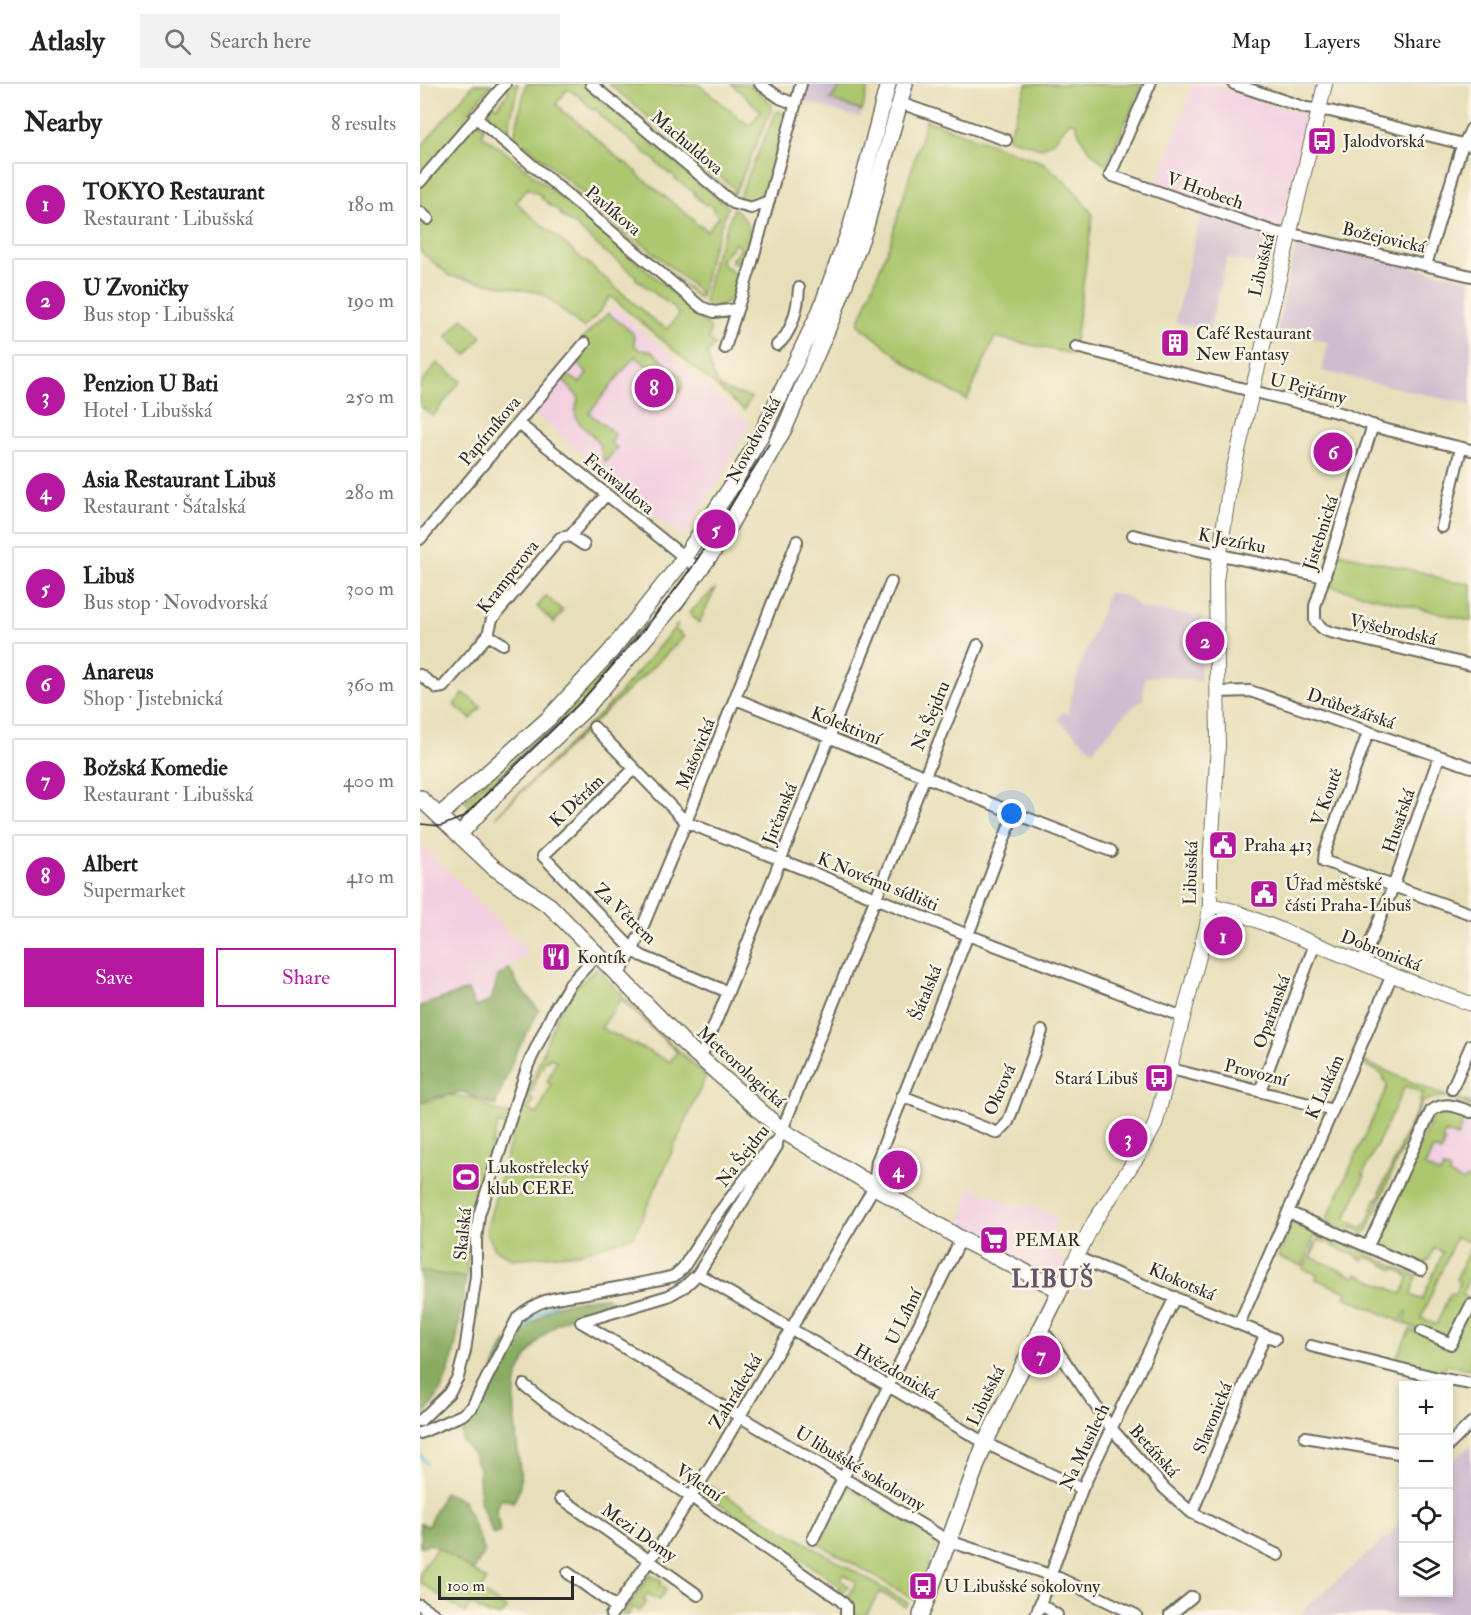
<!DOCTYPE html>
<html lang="en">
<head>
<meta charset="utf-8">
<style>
  :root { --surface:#fff; --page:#f2f2f2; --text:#222; --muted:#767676; --line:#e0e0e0; --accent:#b5179e }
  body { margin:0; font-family:"IM FELL Double Pica",serif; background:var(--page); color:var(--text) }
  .controls { position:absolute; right:18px; bottom:18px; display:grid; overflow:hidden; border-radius:0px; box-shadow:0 3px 9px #0003 }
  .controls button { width:54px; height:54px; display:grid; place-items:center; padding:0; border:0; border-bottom:2px solid var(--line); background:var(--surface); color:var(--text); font:30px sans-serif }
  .scale { position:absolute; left:18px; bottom:15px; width:136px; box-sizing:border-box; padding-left:6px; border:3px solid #2b2b2b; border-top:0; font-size:16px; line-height:21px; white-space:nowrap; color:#2b2b2b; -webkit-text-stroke:4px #fcf5e5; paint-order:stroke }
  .you { position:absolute; left:592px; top:730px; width:21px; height:21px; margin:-15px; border:4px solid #fff; border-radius:50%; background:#1a73e8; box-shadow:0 0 0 9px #1a73e833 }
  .badge { display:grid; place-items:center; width:39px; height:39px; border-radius:50%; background:var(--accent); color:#fff; font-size:20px; font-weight:700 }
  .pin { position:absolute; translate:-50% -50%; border:3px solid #fff; box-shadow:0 2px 6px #0006 }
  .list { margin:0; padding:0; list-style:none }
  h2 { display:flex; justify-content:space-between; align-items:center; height:78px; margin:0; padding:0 24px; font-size:26px }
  h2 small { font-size:20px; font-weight:400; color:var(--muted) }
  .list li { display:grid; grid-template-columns:39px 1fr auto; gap:18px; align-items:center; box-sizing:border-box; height:84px; margin:0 12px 12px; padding:0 12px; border:2px solid var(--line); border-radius:0px }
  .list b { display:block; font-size:22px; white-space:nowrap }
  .list p { margin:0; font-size:20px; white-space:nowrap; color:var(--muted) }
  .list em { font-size:20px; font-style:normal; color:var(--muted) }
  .actions { display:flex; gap:12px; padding:18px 24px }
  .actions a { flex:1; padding:14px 0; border:2px solid var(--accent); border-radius:0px; text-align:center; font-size:21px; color:var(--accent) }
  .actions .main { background:var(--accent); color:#fff }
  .icon { flex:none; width:33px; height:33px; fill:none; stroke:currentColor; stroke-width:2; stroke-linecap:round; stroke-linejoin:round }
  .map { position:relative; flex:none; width:1051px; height:1531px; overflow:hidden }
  header { display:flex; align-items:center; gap:36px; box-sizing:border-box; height:84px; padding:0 30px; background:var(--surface); border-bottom:2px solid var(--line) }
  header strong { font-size:28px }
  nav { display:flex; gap:33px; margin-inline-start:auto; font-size:21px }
  .search { width:420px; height:54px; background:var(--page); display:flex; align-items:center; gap:15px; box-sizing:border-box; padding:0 21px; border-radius:0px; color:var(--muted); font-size:22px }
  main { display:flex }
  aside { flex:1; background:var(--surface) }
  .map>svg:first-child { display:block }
</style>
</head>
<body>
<header>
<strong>Atlasly</strong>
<div class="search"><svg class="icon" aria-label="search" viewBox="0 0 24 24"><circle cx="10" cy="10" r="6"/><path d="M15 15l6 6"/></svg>Search here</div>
<nav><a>Map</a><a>Layers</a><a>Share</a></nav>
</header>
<main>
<aside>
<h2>Nearby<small>8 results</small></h2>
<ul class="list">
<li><span class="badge">1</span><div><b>TOKYO Restaurant</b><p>Restaurant · Libušská</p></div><em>180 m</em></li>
<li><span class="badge">2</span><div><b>U Zvoničky</b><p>Bus stop · Libušská</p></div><em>190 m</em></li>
<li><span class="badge">3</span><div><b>Penzion U Bati</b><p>Hotel · Libušská</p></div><em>250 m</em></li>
<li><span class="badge">4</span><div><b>Asia Restaurant Libuš</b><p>Restaurant · Šátalská</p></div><em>280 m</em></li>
<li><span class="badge">5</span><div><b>Libuš</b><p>Bus stop · Novodvorská</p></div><em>300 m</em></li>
<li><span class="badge">6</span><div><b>Anareus</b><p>Shop · Jistebnická</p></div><em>360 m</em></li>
<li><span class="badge">7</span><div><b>Božská Komedie</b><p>Restaurant · Libušská</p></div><em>400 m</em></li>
<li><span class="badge">8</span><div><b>Albert</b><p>Supermarket</p></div><em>410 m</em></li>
</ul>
<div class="actions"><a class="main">Save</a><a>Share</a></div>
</aside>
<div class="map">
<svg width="1051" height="1531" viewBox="0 0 1051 1531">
  <rect width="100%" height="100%" fill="#fcf5e5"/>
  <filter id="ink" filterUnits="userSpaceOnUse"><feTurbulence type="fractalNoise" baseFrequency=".0167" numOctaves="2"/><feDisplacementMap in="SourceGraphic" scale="12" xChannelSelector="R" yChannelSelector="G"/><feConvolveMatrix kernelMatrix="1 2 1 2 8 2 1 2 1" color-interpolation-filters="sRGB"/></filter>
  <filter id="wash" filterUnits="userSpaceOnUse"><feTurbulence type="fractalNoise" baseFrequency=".008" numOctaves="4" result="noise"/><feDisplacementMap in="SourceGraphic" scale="24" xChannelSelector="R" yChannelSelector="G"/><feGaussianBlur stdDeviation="1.35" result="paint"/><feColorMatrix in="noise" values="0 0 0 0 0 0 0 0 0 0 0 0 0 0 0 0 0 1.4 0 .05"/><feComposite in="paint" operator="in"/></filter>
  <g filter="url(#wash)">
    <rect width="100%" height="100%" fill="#e7dfb9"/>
    <path fill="#f2cfe1" d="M773,0H792L887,31L859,146L736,103Z
      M194,222L329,339L299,398L263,452L231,429L106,322L168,248Z
      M0,759L109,869L78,892L71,917L55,923L48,906L0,922Z
      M1032,1027L1051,1035V1140L983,1118Z
      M550,1103L601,1124L604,1119L638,1134L625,1164L638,1170L645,1182L642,1186L625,1190L545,1152L546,1148L540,1145Z"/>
    <path fill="#cfbdcf" d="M385,0H449L440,34L380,16Z
      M783,120L859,146L850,183L807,174L789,247L755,238Z
      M877,157L1051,196V321L902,287L908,258L857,247Z
      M689,508L709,513L720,525L782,532L780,597L746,592L725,593L723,615L706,629L673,666L638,636L642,628L647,629L660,583Z
      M1051,1361V1531H881L886,1523L973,1448L983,1428L984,1508H1028L1029,1381Z"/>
    <path fill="#acc76e" stroke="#6c794c" stroke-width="1.5" fill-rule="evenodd" d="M54,0H72L47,30L64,43L62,51L92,73L275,227L290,244L289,256L295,261L287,270C298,306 294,304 331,313L324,326L190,212L181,226L164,244L121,209L30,192L0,167V136L4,140L7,136L0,130V64ZM108,104L115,109L116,108L122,113L121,114L141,129L140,130L152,140H154L184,167L216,192L215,194L254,224L259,231L247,245L240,240L239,241L171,182L165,176L164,177L134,150L102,125V123L96,118Z
      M88,0H98L87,53C76,43 63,35 72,19L77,23L89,8L85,4Z
      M106,0H161L308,123L289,174L281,214L280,215L93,58ZM148,5L155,10L156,9L173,26L175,25L181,30L180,32L237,78V79L249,90L250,89L256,94L255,95L275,109L274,111L286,121L288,120L294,125L293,127L299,132L287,147L281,141L279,142L273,137L274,136L217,90L218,89L205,78L204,79L155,36L142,27V25L136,20ZM105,60L280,208L277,212L102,64Z
      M180,0L312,109L315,105L189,0H278L316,31V32L322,37L323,36L329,42L341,27L312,0H328L351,19L352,24L314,111Z
      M423,0H449L442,27L410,16Z
      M607,0H723L686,81C671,70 660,57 656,39L649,38L633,58L622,64L588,54Z
      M360,27L364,28L365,41L346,108C338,116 329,119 318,115L356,28Z
      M506,36L624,79L652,104L673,131L653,270L575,253L547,316L495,286L438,240L470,159Z
      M314,124C329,136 334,150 328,168C326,174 326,177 321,181L312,178V175L321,165L315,159L300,178C305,182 315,188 318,194C320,199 319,199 318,204C313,220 299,227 284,219L294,175Z
      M188,229L213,249L215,262L220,266L231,267L261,292L263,302L259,309L215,272L169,329L195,350L191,359L197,364L185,378C181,372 183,366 179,360C168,341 147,341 159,314L142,295L146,291L149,292L160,299L167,290L159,280L162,255Z
      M42,234L62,252L47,271L26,253Z
      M17,279L41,297L13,332L0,322V301Z
      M919,469L1009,490L1026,497L1051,500V537L909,502Z
      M295,505V506L279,539L269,529Z
      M126,512L143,527L134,539L117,523Z
      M223,536L230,542L166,620L155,610Z
      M258,540L255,545L264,553L75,733L193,617Z
      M44,609L61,623L51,635L34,621Z
      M150,614L161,625L56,728L45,717Z
      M177,884L200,909L201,908L203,912L240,950L286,992L214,1152L159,1169L92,1175L75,1165L66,1147L94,1045L78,1039L53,1126L46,1194L0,1187V1020L29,1011L53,1014L72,1025L98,1034L138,929L157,902ZM201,915L257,968L250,978L181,944ZM129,973L136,977L127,998L131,1000L118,1030L108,1026L114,1016L109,1014L125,976L127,977Z
      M943,977L1017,1009L1051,1019V1023C1031,1014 1023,1009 1002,1018L947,1147L943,1150L932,1143L930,1148L906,1137L967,1003L962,990L942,979ZM985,1002L1003,1009L1000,1017L1001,1018L980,1062L981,1063L960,1107L961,1108L958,1115L956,1114L948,1137L943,1144L925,1136L945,1091L943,1090Z
      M1022,1026L1032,1027L1045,1034L1037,1053L1025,1048L1022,1056L1025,1057L1021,1068L1013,1065L1005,1083L1020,1090L1023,1084L1030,1087L1029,1091L1044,1098L1046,1094L1051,1096V1159L1036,1153L1001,1234L1016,1241L1030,1209L1034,1211L1040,1198L1036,1196L1051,1161V1190L1042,1211L1051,1215V1285L1026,1281L1023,1288L975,1276L990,1246L996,1248L997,1245L984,1239L988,1228L986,1227L981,1238L925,1213L927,1208L896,1195L897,1190L883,1185L901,1149L996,1192L997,1190L991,1211L1002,1216L1023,1168L1014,1164L1009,1176L1002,1180L959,1161L958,1156L1013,1032ZM898,1156L914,1161L913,1162L928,1169L929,1168L943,1176L945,1173L953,1175L974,1186L975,1185L982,1188V1189L989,1193L982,1210L937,1190L935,1193L891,1173Z
      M873,1139L896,1149L882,1182L858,1173Z
      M286,1400L488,1519L486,1523L460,1508L446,1531H431L428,1514L436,1498L424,1490L421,1496L428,1502L422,1509L416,1508L420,1502L291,1414L287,1419L282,1411Z
      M427,1402L518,1457L495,1516L399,1460Z
      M17,1463L67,1496L60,1507L87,1525L82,1531H69L51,1520L45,1529L0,1498V1488Z
      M230,1491L242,1497L240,1501L246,1505L239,1516L234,1514L228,1509L223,1516L227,1518L220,1527L213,1523L208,1531H202Z"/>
    <path fill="#89ac61" stroke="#5a6c46" stroke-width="1.5" d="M89,884L98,901L119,926L94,973L75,1022L43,1008L11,1014L0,1019V922L48,906L55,923L71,917L78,892Z
      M0,1187L46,1194C38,1241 37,1300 0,1334Z
      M186,1213L193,1218C174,1224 154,1229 137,1240C119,1253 103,1274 97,1295C92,1309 96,1354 98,1369C100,1385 104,1405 93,1418L82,1414L76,1425L80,1448L73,1451L60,1418L59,1385L53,1370L42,1357V1345L55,1333L84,1260L136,1221L173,1214Z
      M24,1408L43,1416L65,1467L53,1487L17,1463L10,1460L0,1463V1439L8,1442Z"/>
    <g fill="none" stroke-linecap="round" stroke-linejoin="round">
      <path stroke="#6dc1e9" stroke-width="3" d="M46,1334L54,1331L93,1258L115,1231L134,1220
        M0,1358L30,1342
        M0,1371L7,1379"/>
    </g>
  </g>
  <g filter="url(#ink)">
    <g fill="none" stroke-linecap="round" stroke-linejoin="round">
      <g stroke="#6d6a5d" stroke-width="14">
        <path id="minor" d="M171,0L313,119L331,124L349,117
          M340,0L360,14L375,20
          M730,0L690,91L857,149L881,152L1051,192
          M814,0L886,24L910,27L1051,62
          M480,19L586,56
          M55,33L281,223L294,228L317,225
          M0,98L85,0
          M0,128L8,135
          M1006,181L1040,68L1051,45
          M357,261C372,250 378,223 379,204
          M656,263L924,330L959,344L1051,366
          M305,264L330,185L381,0
          M98,339L280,486
          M953,341L895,522V537L903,545L910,548L1051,581
          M1022,443L1041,364
          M713,451C777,467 841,479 905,493
          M150,452L164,461
          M0,455L165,259
          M68,551L83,560
          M0,591L17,604L23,603L68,551L72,535L140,454L150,452L186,411
          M798,608L830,607L1051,683
          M316,615L594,729L691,767
          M174,643L266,738L548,851L763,933
          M948,649L905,767L904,777L1051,830
          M214,685L123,772L213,866L222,872L308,908
          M942,879L973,803L1019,673
          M198,892L213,866L266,738L377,457
          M279,972L284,966L308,908L471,498
          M751,985L913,1026
          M1032,1005L1051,961
          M840,1007L895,860
          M482,1012L578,1049L588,1038L622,947
          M868,1128L1001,1186
          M948,1162L1011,1027C1025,1017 1036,1022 1051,1028
          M656,1173L855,1255
          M278,1190L565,1359L662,1405
          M161,1238L529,1457L639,1494L716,1531
          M161,1238L248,1212L264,1203L278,1190L357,1062
          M819,1240L972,891
          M620,1246L628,1253L691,1344L745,1405L772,1429L858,1471
          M1002,1247L1031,1260L1051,1221
          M891,1262L1018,1294L1051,1300
          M104,1301L129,1321L271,1413L419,1515L426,1522V1531
          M0,1337L29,1309L38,1293L45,1267L56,1192V1156L59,1131L108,981L134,926L150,900L177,871
          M0,1349L42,1331L52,1323L98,1233C119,1214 140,1213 167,1209C196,1204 226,1199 254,1192L263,1184L292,1138L351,1061L358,1056L558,561
          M885,1353L984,1370
          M1028,1362L1051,1339
          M141,1414L278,1511
          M772,1429L845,1251
          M393,1455L541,1155
          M148,1489L197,1524
          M620,1520L637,1531
          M0,1521L15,1531
          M191,1531L241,1460L293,1378L454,1103L457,1077L548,851L594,729
          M616,1531L662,1405L755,1213
          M750,1531L772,1513"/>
      </g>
      <g stroke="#6d6a5d" stroke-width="16">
        <path id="tertiary" d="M790,821L814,827L972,891L1051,920
          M640,1206L674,1138L721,1067L735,1041L787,841L790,821V780L798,662L796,497L809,405L905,0"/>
      </g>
      <g stroke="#6d6a5d" stroke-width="18">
        <path id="secondary" d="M0,714L73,783L130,822L267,962L363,1047L541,1155L640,1206L565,1359L501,1531
          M19,732L128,635L190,568L257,484L311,403L339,355L400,227L431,142L468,0
          M39,751L82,704L166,624L256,518L300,458L365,343L414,230L445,145L485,0"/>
      </g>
      <use href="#minor" stroke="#fff" stroke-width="10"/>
      <use href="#tertiary" stroke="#fff" stroke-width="14"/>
      <use href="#secondary" stroke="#fff" stroke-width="15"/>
      <path stroke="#2b2b2b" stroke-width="1.5" d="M0,740L21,742L43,733L160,619L228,541L271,485L349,360"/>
    </g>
  </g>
  <defs>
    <g id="bus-square" transform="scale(1.5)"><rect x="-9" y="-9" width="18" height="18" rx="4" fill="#b5179e" stroke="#fcf5e5"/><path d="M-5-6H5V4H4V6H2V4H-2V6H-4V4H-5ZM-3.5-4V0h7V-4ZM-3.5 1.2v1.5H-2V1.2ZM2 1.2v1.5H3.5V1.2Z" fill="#fff"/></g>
    <g id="building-square" transform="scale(1.5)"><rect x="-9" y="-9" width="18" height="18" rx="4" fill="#b5179e" stroke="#fcf5e5"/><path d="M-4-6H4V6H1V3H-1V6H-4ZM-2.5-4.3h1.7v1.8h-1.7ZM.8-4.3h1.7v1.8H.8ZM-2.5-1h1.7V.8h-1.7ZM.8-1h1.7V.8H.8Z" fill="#fff"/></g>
    <g id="civic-square" transform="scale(1.5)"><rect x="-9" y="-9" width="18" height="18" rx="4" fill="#b5179e" stroke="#fcf5e5"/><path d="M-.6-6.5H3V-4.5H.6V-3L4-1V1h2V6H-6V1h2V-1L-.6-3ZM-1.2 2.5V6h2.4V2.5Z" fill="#fff"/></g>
    <g id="restaurant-square" transform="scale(1.5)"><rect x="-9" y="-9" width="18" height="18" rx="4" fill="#b5179e" stroke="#fcf5e5"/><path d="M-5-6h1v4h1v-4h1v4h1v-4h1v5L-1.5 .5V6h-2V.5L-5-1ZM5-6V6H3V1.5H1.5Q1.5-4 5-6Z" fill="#fff"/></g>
    <g id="stadium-square" transform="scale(1.5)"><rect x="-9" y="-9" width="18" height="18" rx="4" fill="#b5179e" stroke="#fcf5e5"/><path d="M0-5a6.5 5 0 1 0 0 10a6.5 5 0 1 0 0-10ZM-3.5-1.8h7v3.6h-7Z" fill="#fff"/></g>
    <g id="supermarket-square" transform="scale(1.5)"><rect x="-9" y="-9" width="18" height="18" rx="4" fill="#b5179e" stroke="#fcf5e5"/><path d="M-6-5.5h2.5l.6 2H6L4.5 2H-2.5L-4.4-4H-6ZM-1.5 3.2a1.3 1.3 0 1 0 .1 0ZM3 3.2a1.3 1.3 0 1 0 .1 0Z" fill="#fff"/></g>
  </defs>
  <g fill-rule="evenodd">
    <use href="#bus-square" x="902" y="57"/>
    <use href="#building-square" x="755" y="259"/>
    <use href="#civic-square" x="803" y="761"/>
    <use href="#civic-square" x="844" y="810"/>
    <use href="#restaurant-square" x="136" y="873"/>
    <use href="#bus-square" x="739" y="994"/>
    <use href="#stadium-square" x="46" y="1093"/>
    <use href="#supermarket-square" x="574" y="1156"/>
    <use href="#bus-square" x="503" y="1502"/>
  </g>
  <g text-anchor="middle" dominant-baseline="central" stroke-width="5" stroke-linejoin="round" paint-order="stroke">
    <g font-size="18" fill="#2b2b2b" stroke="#fcf5e5" text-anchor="start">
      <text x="923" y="57">Jalodvorská</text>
      <text x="776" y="249">Café Restaurant<tspan x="776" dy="21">New Fantasy</tspan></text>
      <text x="824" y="761">Praha 413</text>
      <text x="865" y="800">Úřad městské<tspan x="865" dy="21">části Praha-Libuš</tspan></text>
      <text x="157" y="873">Kontík</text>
      <text x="718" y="994" text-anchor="end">Stará Libuš</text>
      <text x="67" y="1083">Lukostřelecký<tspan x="67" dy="21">klub CERE</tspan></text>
      <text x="595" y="1156">PEMAR</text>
      <text x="524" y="1502">U Libušské sokolovny</text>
    </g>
    <g font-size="18" fill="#2b2b2b" stroke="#fcf5e5">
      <text transform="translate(267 59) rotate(40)">Machuldova</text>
      <text transform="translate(785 107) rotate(19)">V Hrobech</text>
      <text transform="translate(193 127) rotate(40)">Pavlíkova</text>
      <text transform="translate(964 154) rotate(13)">Božejovická</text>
      <text transform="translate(842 181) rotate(-77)">Libušská</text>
      <text transform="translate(888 305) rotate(14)">U Pejřárny</text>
      <text transform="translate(70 347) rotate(-50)">Papírníkova</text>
      <text transform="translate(334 356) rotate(-62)">Novodvorská</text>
      <text transform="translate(199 400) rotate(39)">Freiwaldova</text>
      <text transform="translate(901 449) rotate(-72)">Jistebnická</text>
      <text transform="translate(812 457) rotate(11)">K Jezírku</text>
      <text transform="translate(88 493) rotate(-52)">Kramperova</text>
      <text transform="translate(973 546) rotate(13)">Vyšebrodská</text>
      <text transform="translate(931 625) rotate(19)">Drůbežářská</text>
      <text transform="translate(511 632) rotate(-68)">Na Šejdru</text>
      <text transform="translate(426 642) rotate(22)">Kolektivní</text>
      <text transform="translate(276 670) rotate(-68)">Mašovická</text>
      <text transform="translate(907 713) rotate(-70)">V Koutě</text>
      <text transform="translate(157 717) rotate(-44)">K Děrám</text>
      <text transform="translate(360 730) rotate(-68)">Jirčanská</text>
      <text transform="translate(979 737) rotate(-71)">Husařská</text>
      <text transform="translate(771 789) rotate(-88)">Libušská</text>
      <text transform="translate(458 798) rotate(22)">K Novému sídlišti</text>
      <text transform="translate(205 830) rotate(44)">Za Větrem</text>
      <text transform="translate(961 867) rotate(21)">Dobronická</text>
      <text transform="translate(506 909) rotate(-68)">Šátalská</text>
      <text transform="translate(852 928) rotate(-70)">Opařanská</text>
      <text transform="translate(321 983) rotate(42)">Meteorologická</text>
      <text transform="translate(836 989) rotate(14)">Provozní</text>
      <text transform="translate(905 1003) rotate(-66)">K Lukám</text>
      <text transform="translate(580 1006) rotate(-66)">Okrová</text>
      <text transform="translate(323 1072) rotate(-52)">Na Šejdru</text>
      <text transform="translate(43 1150) rotate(-84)">Skalská</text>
      <text transform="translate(762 1198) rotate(23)">Klokotská</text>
      <text transform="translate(484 1233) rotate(-64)">U Líhní</text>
      <text transform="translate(476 1288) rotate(30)">Hvězdonická</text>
      <text transform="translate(316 1308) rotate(-59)">Zahrádecká</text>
      <text transform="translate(566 1312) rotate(-64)">Libušská</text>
      <text transform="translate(793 1334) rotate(-68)">Slavonická</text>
      <text transform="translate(665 1363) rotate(-65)">Na Musilech</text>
      <text transform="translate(734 1367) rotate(48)">Betáňská</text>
      <text transform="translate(440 1385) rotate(31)">U libušské sokolovny</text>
      <text transform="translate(279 1399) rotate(34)">Výletní</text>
      <text transform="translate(219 1449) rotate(35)">Mezi Domy</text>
    </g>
    <g font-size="24" font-weight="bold" letter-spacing="1.5" fill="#63556b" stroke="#fcf5e5">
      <text x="633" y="1195">LIBUŠ</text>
    </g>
  </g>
</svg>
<div class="controls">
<button>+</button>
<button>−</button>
<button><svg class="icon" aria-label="locate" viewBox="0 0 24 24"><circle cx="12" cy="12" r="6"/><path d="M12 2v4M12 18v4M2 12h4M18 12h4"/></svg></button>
<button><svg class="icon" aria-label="layers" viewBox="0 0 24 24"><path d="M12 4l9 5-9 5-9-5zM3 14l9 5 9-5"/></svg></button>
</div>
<div class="scale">100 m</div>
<div class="you"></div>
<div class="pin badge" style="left:803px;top:852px">1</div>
<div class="pin badge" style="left:785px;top:557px">2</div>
<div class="pin badge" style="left:708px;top:1054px">3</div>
<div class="pin badge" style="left:478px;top:1086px">4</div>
<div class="pin badge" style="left:296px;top:445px">5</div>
<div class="pin badge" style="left:913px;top:368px">6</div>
<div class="pin badge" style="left:621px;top:1271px">7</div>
<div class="pin badge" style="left:234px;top:304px">8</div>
</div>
</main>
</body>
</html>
